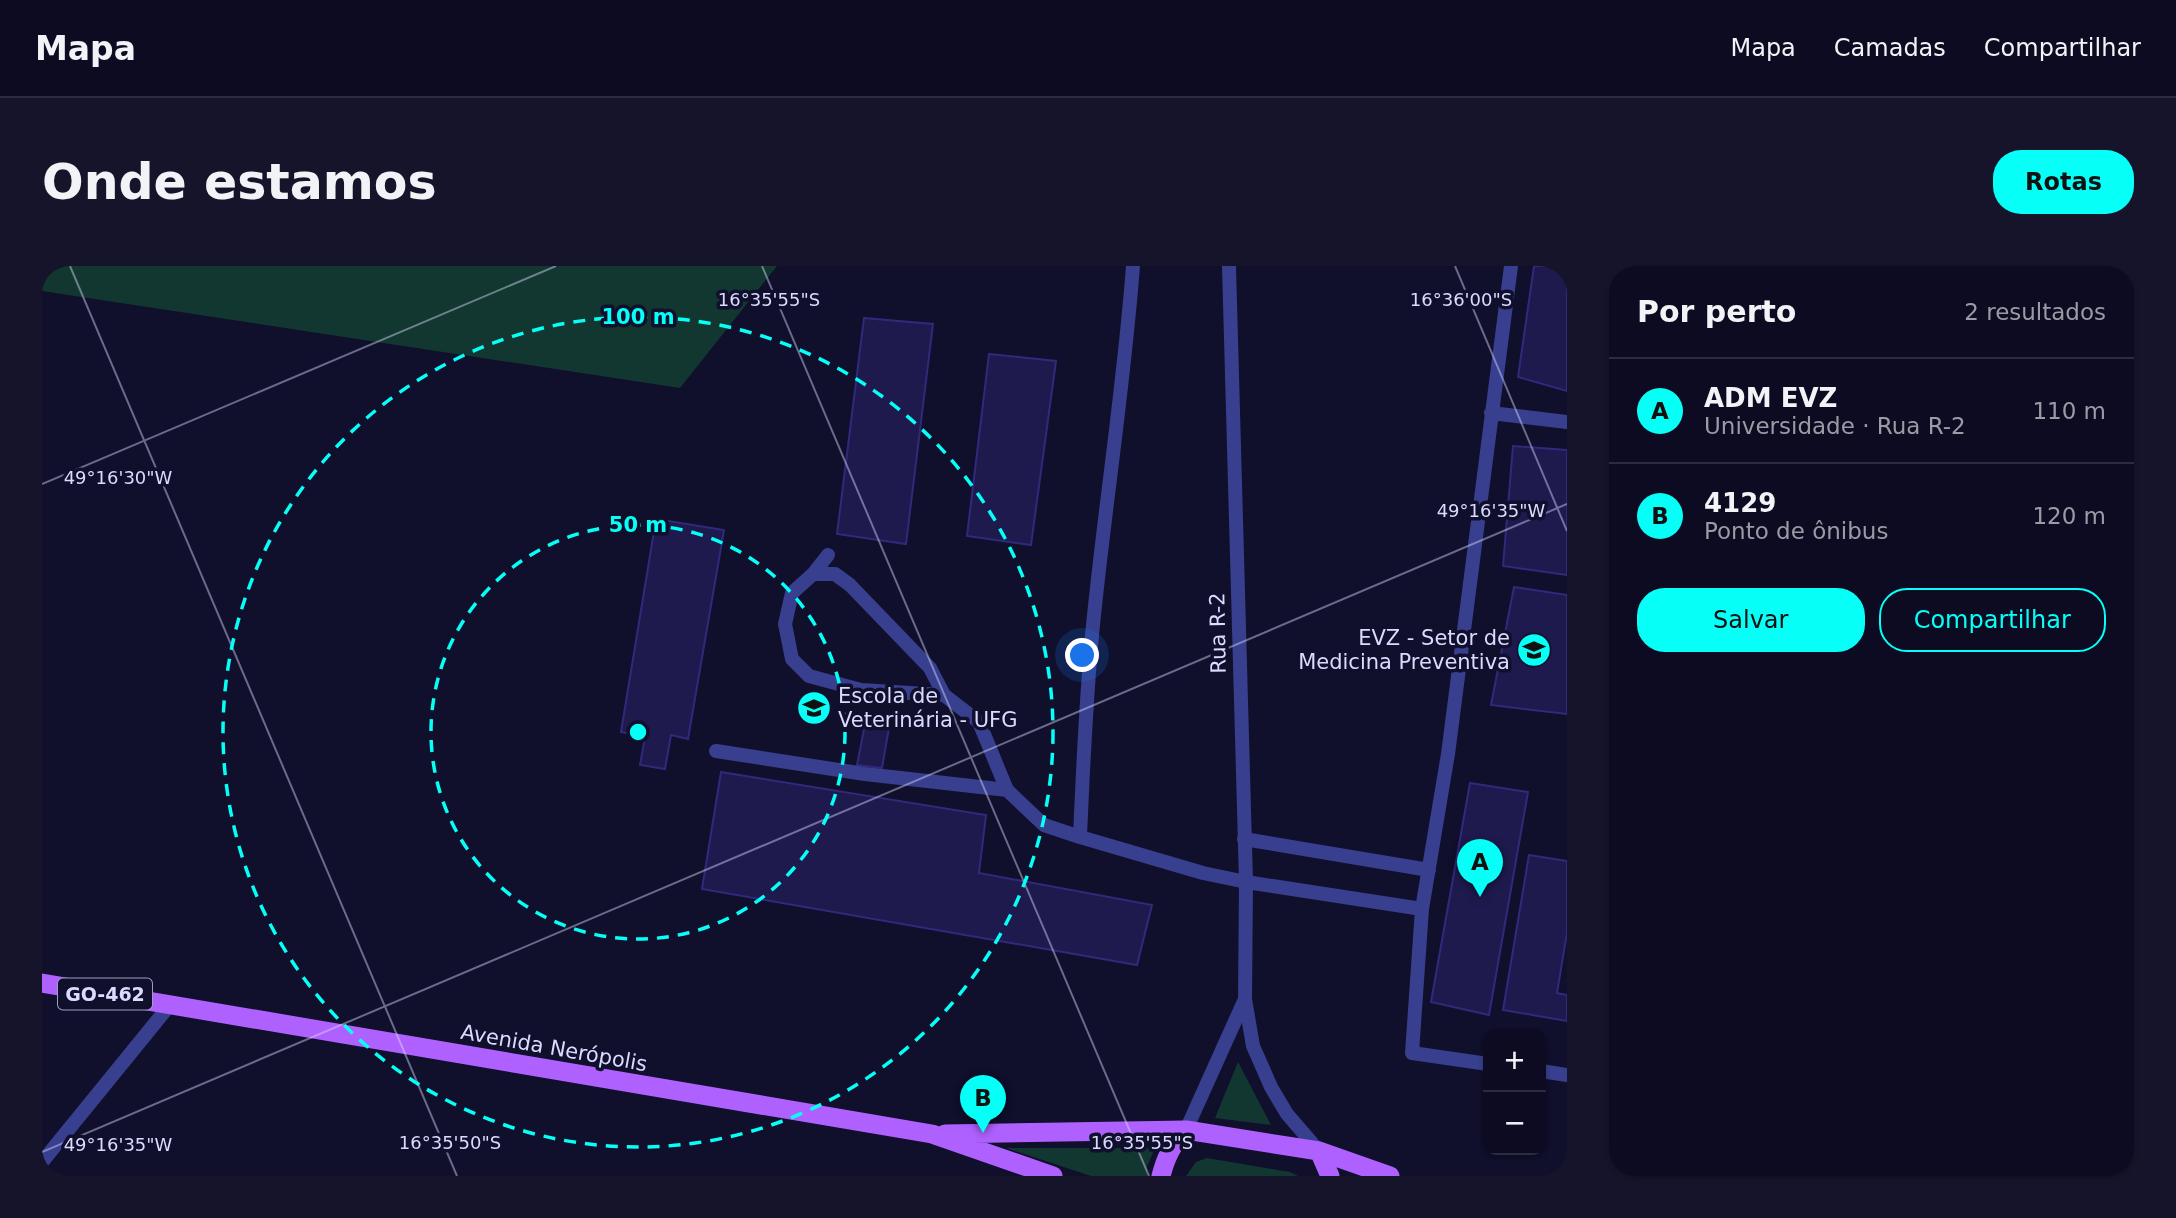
<!DOCTYPE html>
<html lang="pt">
<head>
<meta charset="utf-8">
<style>
  :root { --surface:#0c0b21; --page:#15142a; --text:#f1f3f6; --muted:#9a9ba5; --line:#2c2b3f; --accent:#06fff7 }
  body { margin:0; font-family:"DejaVu Sans",sans-serif; background:var(--page); color:var(--text) }
  .controls { position:absolute; right:21px; bottom:21px; display:grid; overflow:hidden; border-radius:14px; box-shadow:0 2px 5px #0004 }
  .controls button { width:63px; height:63px; display:grid; place-items:center; padding:0; border:0; border-bottom:2px solid var(--line); background:var(--surface); color:var(--text); font:35px sans-serif }
  .you { position:absolute; left:1041px; top:390px; width:24px; height:24px; margin:-18px; border:5px solid #fff; border-radius:50%; background:#1a73e8; box-shadow:0 0 0 10px #1a73e833 }
  .badge { display:grid; place-items:center; width:46px; height:46px; border-radius:50%; background:var(--accent); color:#111; font-size:23px; font-weight:700 }
  .pin { position:absolute; translate:-50% -58px; filter:drop-shadow(0 2px 4px #0008) }
  .pin::after { content:''; position:absolute; top:37px; width:24px; height:21px; background:inherit; clip-path:polygon(0 0,100% 0,50% 100%) }
  .list { margin:0; padding:0; list-style:none }
  h2 { display:flex; justify-content:space-between; align-items:center; height:91px; margin:0; padding:0 28px; font-size:30px }
  h2 small { font-size:23px; font-weight:400; color:var(--muted) }
  .list li { display:grid; grid-template-columns:46px 1fr auto; gap:21px; align-items:center; box-sizing:border-box; height:105px; padding:0 28px; border-top:2px solid var(--line) }
  .list b { display:block; font-size:26px; white-space:nowrap }
  .list p { margin:0; font-size:23px; white-space:nowrap; color:var(--muted) }
  .list em { font-size:23px; font-style:normal; color:var(--muted) }
  .actions { display:flex; gap:14px; padding:21px 28px }
  .actions a { flex:1; padding:16px 0; border:2px solid var(--accent); border-radius:28px; text-align:center; font-size:24px; color:var(--accent) }
  .actions .main { background:var(--accent); color:#111 }
  .map { position:relative; flex:none; width:1525px; height:910px; overflow:hidden; border-radius:28px }
  header { display:flex; align-items:center; gap:42px; box-sizing:border-box; height:98px; padding:0 35px; background:var(--surface); border-bottom:2px solid var(--line) }
  header strong { font-size:33px }
  nav { display:flex; gap:38px; margin-inline-start:auto; font-size:24px }
  .intro { display:flex; align-items:center; justify-content:space-between; box-sizing:border-box; height:168px; padding:0 42px }
  h1 { margin:0; font-size:49px }
  .button { padding:18px 32px; border-radius:28px; background:var(--accent); color:#111; font-size:24px; font-weight:700 }
  main { display:flex; gap:42px; padding:0 42px }
  aside { flex:1; background:var(--surface); border-radius:28px; box-shadow:0 2px 5px #0004 }
  .map>svg:first-child { display:block }
</style>
</head>
<body>
<header>
<strong>Mapa</strong>
<nav><a>Mapa</a><a>Camadas</a><a>Compartilhar</a></nav>
</header>
<div class="intro"><h1>Onde estamos</h1><a class="button">Rotas</a></div>
<main>
<div class="map">
<svg width="1525" height="910" viewBox="0 0 1525 910">
  <rect width="100%" height="100%" fill="#100f2c"/>
  <path fill="#123730" d="M0,0H735L638,122L0,25Z
    M1196,796L1229,859L1173,852Z
    M964,882H1113L1105,901V910H1049Z
    M1165,892L1248,906L1256,910H1144L1154,896Z"/>
  <path fill="#1e1a4e" stroke="#302a7c" stroke-width="2" d="M1492,0H1525V125L1476,111Z
    M822,52L891,58L864,278L795,268Z
    M947,88L1014,95L989,279L925,270Z
    M1471,180L1525,184V309L1461,300Z
    M614,253L682,264L646,473L629,469L623,503L598,499L603,471L579,466Z
    M1472,321L1525,329V448L1449,439Z
    M823,458L847,462L840,502L815,499Z
    M679,506L944,549L937,607L1110,639L1095,699L660,623Z
    M1428,517L1486,526L1447,749L1389,736Z
    M1487,589L1525,595V667L1515,727L1525,729V755L1461,744Z"/>
  <g fill="none" stroke-linecap="round" stroke-linejoin="round">
    <path stroke="#373f8e" stroke-width="14" d="M1091,0C1082,120 1063,239 1051,359C1044,430 1041,500 1038,571L1161,607L1204,616L1380,643
      M1449,147L1525,156
      M786,289L771,308L750,327L743,358L750,393L767,410L819,424L902,429L937,456L965,524
      M771,308H793L808,319L888,402L902,429
      M674,485L823,508L965,524L1002,559L1038,571
      M1202,573L1387,604
      M1446,798L1370,787L1380,643L1406,488L1469,0
      M1499,805L1525,809"/>
    <path stroke="#373f8e" stroke-width="14" d="M1187,0L1204,616L1203,733L1211,780L1229,821L1245,848L1277,885
      M1144,864L1203,733
      M0,896L127,740"/>
    <path stroke="#af61ff" stroke-width="19" d="M0,717L890,868L1011,910
      M903,868L1144,864L1277,885L1348,910
      M1277,885L1288,910
      M1119,910C1124,891 1130,878 1144,864"/>
  </g>
  <path fill="none" stroke="#dadbff" stroke-width="2" stroke-opacity="0.45" d="M28,0L415,910M720,0L1107,910M1413,0L1525,265M0,218L514,0M0,886L1525,238M1515,910L1525,906"/>
  <g fill="none" stroke="#06fff7" stroke-width="3.5" stroke-dasharray="12 9">
    <circle cx="596" cy="466" r="207"/>
    <circle cx="596" cy="466" r="415"/>
  </g>
  <defs>
    <g id="university-disc" transform="scale(1.75)"><circle r="9.5" fill="#06fff7" stroke="#100f2c"/><path d="M0-5L7-2L0 1L-7-2ZM-4 1L0 2.5L4 1V4Q0 6-4 4Z" fill="#111"/></g>
  </defs>
  <g fill-rule="evenodd">
    <use href="#university-disc" x="1492" y="384"/>
    <use href="#university-disc" x="772" y="442"/>
  </g>
  <g text-anchor="middle" dominant-baseline="central" stroke-width="7" stroke-linejoin="round" paint-order="stroke">
    <rect fill="#100f2c" stroke="#9d9ec0" stroke-width="2" x="16" y="712.5" width="94" height="31" rx="5"/>
    <g font-size="19" font-weight="bold" fill="#dadbff">
      <text x="63" y="728">GO-462</text>
    </g>
    <g font-size="21" fill="#dadbff" stroke="#100f2c">
      <text transform="translate(1176 367) rotate(-91)">Rua R-2</text>
      <text transform="translate(512 782) rotate(10)">Avenida Nerópolis</text>
    </g>
    <g font-size="21" fill="#dadbff" stroke="#100f2c" text-anchor="end">
      <text x="1468" y="372">EVZ - Setor de<tspan x="1468" dy="24">Medicina Preventiva</tspan></text>
      <text x="796" y="430" text-anchor="start">Escola de<tspan x="796" dy="24">Veterinária - UFG</tspan></text>
    </g>
  </g>
  <g font-size="18" text-anchor="middle" fill="#dadbff" stroke="#100f2c" stroke-width="7" stroke-linejoin="round" paint-order="stroke">
    <text x="727" y="40">16°35'55"S</text>
    <text x="1419" y="40">16°36'00"S</text>
    <text x="76" y="218">49°16'30"W</text>
    <text x="1449" y="251">49°16'35"W</text>
    <text x="408" y="883">16°35'50"S</text>
    <text x="1100" y="883">16°35'55"S</text>
    <text x="76" y="885">49°16'35"W</text>
  </g>
  <circle cx="596" cy="466" r="10" fill="#06fff7" stroke="#100f2c" stroke-width="3.5"/>
  <g font-size="21" text-anchor="middle" font-weight="bold" fill="#06fff7" stroke="#100f2c" stroke-width="7" stroke-linejoin="round" paint-order="stroke">
    <text x="596" y="58">100 m</text>
    <text x="596" y="266">50 m</text>
  </g>
</svg>
<div class="controls">
<button>+</button>
<button>−</button>
</div>
<div class="you"></div>
<div class="pin badge" style="left:1438px;top:631px">A</div>
<div class="pin badge" style="left:941px;top:867px">B</div>
</div>
<aside>
<h2>Por perto<small>2 resultados</small></h2>
<ul class="list">
<li><span class="badge">A</span><div><b>ADM EVZ</b><p>Universidade · Rua R-2</p></div><em>110 m</em></li>
<li><span class="badge">B</span><div><b>4129</b><p>Ponto de ônibus</p></div><em>120 m</em></li>
</ul>
<div class="actions"><a class="main">Salvar</a><a>Compartilhar</a></div>
</aside>
</main>
</body>
</html>
